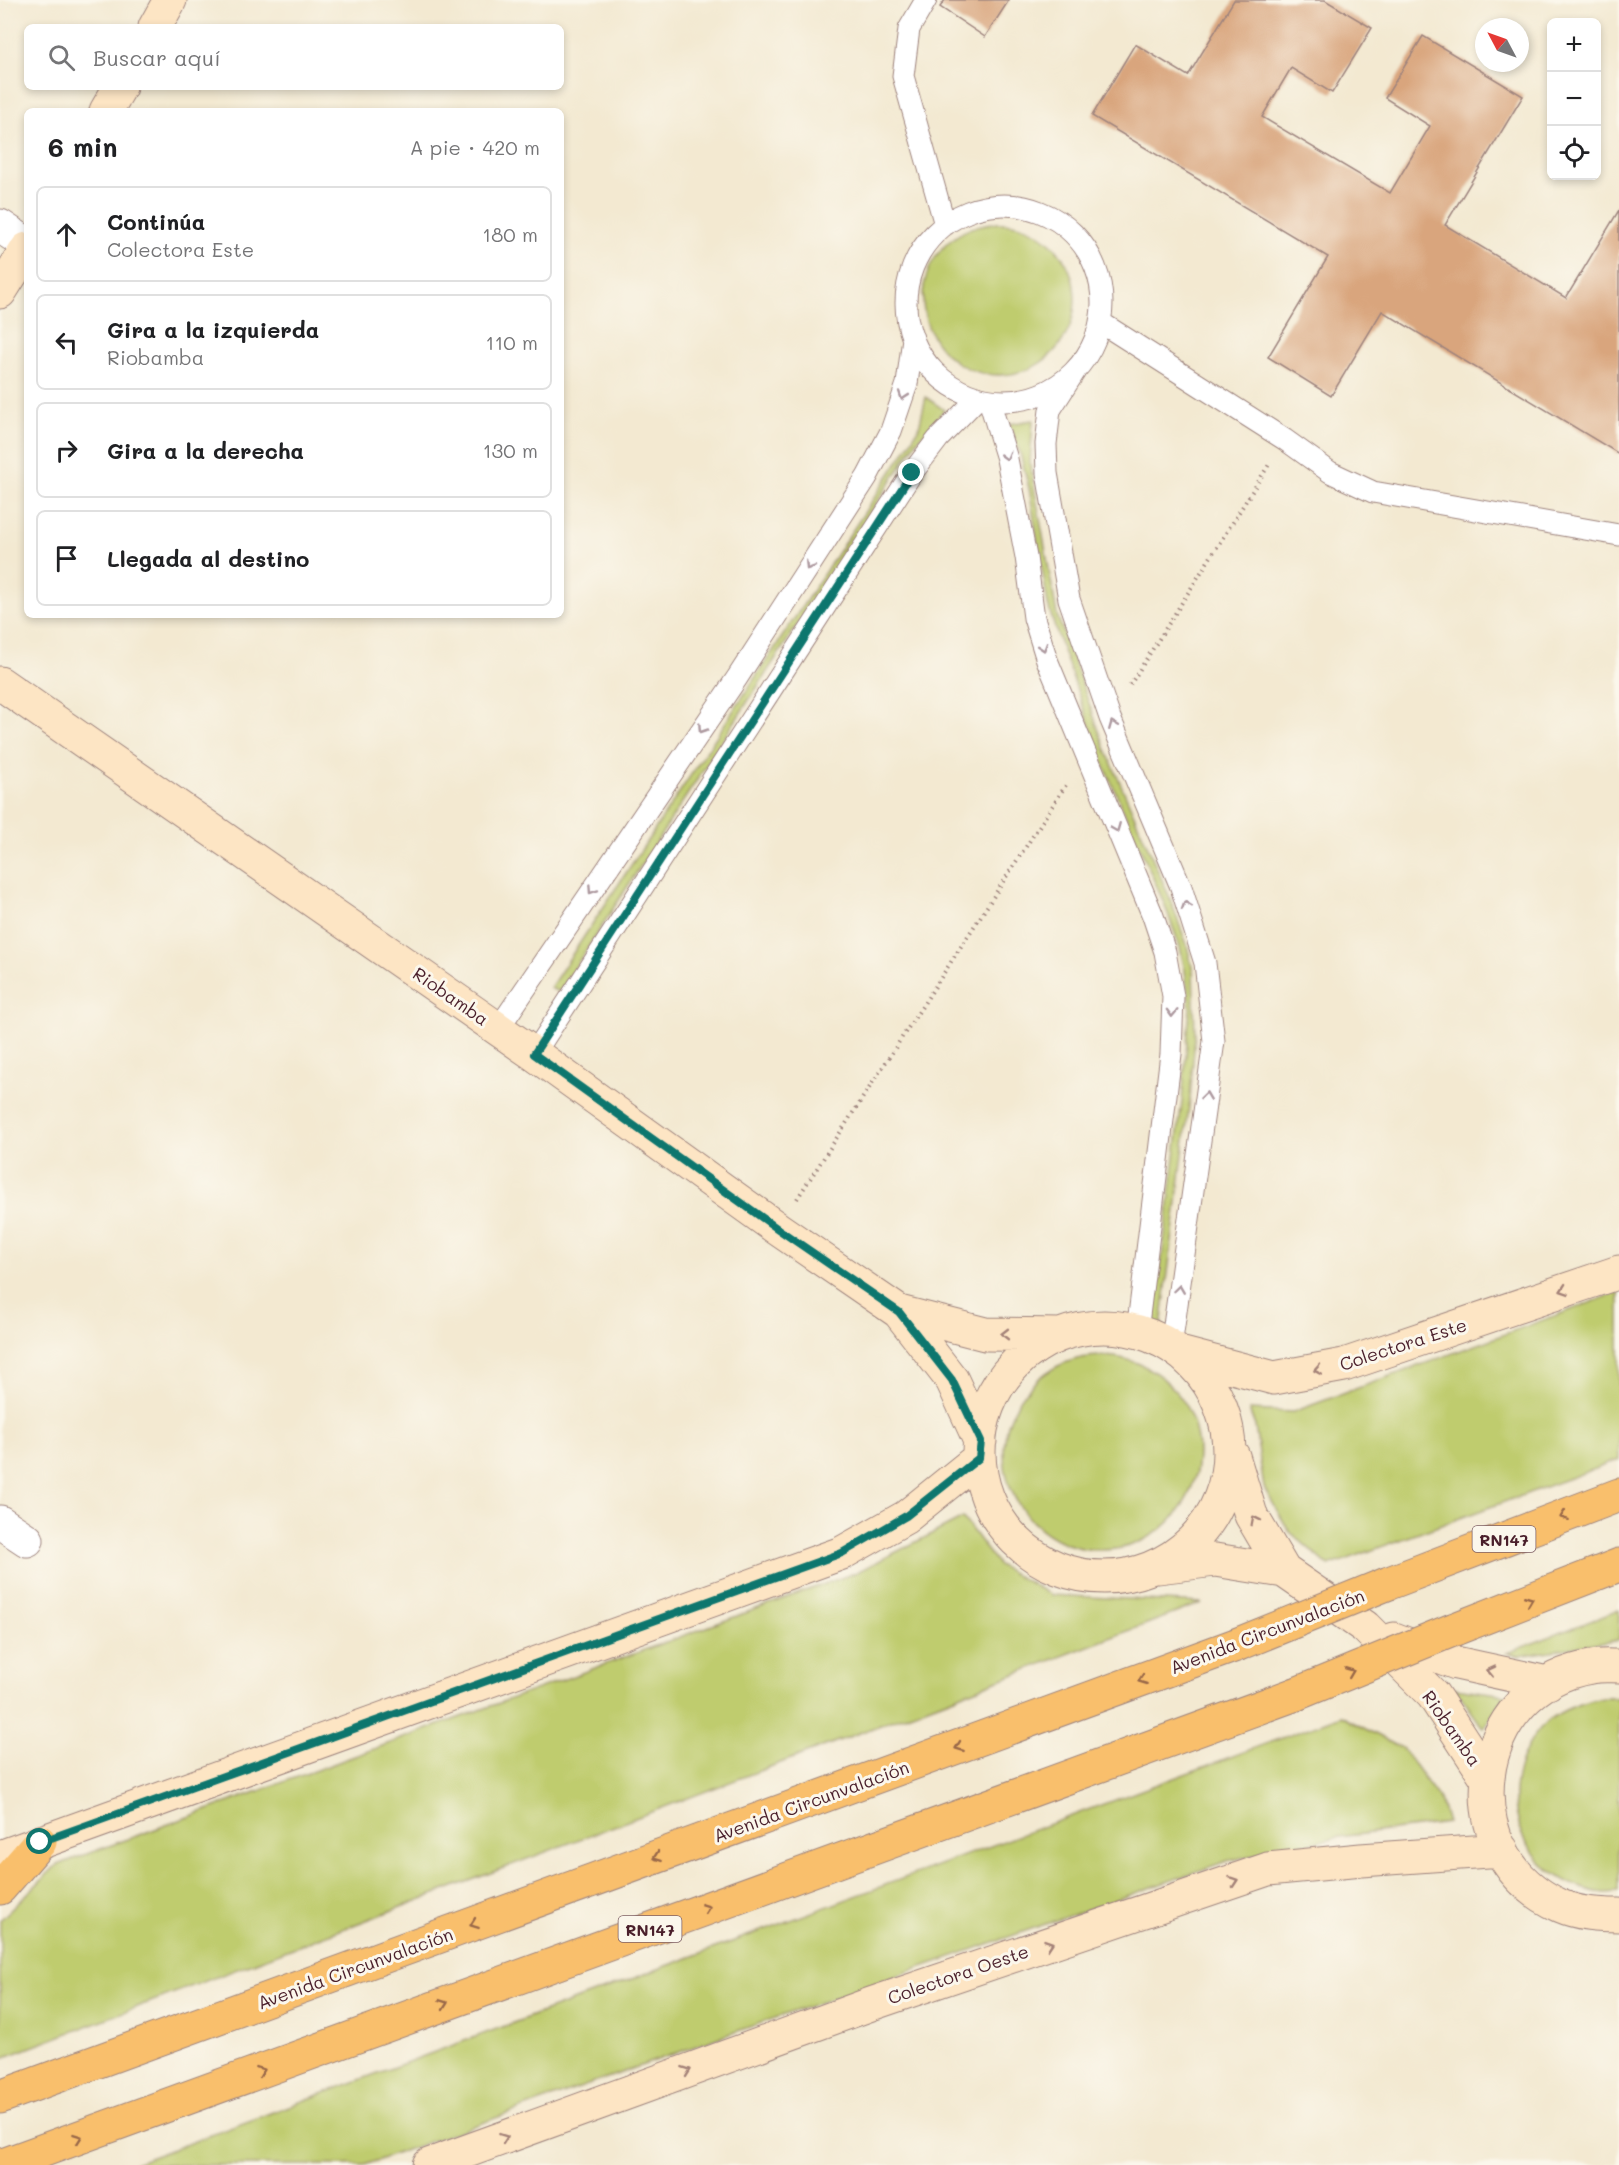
<!DOCTYPE html>
<html lang="es">
<head>
<meta charset="utf-8">
<style>
  :root { --surface:#fff; --page:#f2f2f2; --text:#202124; --muted:#757577; --line:#e0e0e0 }
  body { margin:0; font-family:Mali,sans-serif; background:var(--page); color:var(--text) }
  .controls { position:absolute; right:18px; top:18px; display:grid; overflow:hidden; border-radius:9px; box-shadow:0 3px 9px #0003 }
  .controls button { width:54px; height:54px; display:grid; place-items:center; padding:0; border:0; border-bottom:2px solid var(--line); background:var(--surface); color:var(--text); font:30px sans-serif }
  .compass { position:absolute; left:1475px; top:18px; width:54px; height:54px; border-radius:50%; background:var(--surface); box-shadow:0 3px 9px #0003; rotate:311deg }
  .stop { position:absolute; width:18px; height:18px; margin:-14px; border:4px solid #0f766e; border-radius:50%; background:#fff }
  .stop.end { background:#0f766e; border-color:#fff; box-shadow:0 2px 6px #0008 }
  .list { margin:0; padding:0; list-style:none }
  h2 { display:flex; justify-content:space-between; align-items:center; height:78px; margin:0; padding:0 24px; font-size:26px }
  h2 small { font-size:20px; font-weight:400; color:var(--muted) }
  .list li { display:grid; grid-template-columns:39px 1fr auto; gap:18px; align-items:center; box-sizing:border-box; height:96px; margin:0 12px 12px; padding:0 12px; border:2px solid var(--line); border-radius:9px }
  .list b { display:block; font-size:22px; white-space:nowrap }
  .list p { margin:0; font-size:20px; white-space:nowrap; color:var(--muted) }
  .list em { font-size:20px; font-style:normal; color:var(--muted) }
  .icon { flex:none; width:33px; height:33px; fill:none; stroke:currentColor; stroke-width:2; stroke-linecap:round; stroke-linejoin:round }
  .map { position:relative; flex:none; width:1619px; height:2165px; overflow:hidden }
  .search { position:absolute; background:var(--surface); box-shadow:0 3px 9px #0003; left:24px; top:24px; width:540px; height:66px; display:flex; align-items:center; gap:15px; box-sizing:border-box; padding:0 21px; border-radius:9px; color:var(--muted); font-size:22px }
  .panel { position:absolute; background:var(--surface); box-shadow:0 3px 9px #0003; left:24px; top:108px; width:540px; height:510px; border-radius:9px }
  .map>svg:first-child { display:block }
</style>
</head>
<body>
<div class="map">
<svg width="1619" height="2165" viewBox="0 0 1619 2165">
  <rect width="100%" height="100%" fill="#fbf7ec"/>
  <filter id="ink" filterUnits="userSpaceOnUse"><feTurbulence type="fractalNoise" baseFrequency=".0167" numOctaves="2"/><feDisplacementMap in="SourceGraphic" scale="12" xChannelSelector="R" yChannelSelector="G"/><feConvolveMatrix kernelMatrix="1 2 1 2 8 2 1 2 1" color-interpolation-filters="sRGB"/></filter>
  <filter id="wash" filterUnits="userSpaceOnUse"><feTurbulence type="fractalNoise" baseFrequency=".008" numOctaves="4" result="noise"/><feDisplacementMap in="SourceGraphic" scale="24" xChannelSelector="R" yChannelSelector="G"/><feGaussianBlur stdDeviation="1.35" result="paint"/><feColorMatrix in="noise" values="0 0 0 0 0 0 0 0 0 0 0 0 0 0 0 0 0 1.4 0 .05"/><feComposite in="paint" operator="in"/></filter>
  <g filter="url(#wash)">
    <rect width="100%" height="100%" fill="#f3e9d1"/>
    <path fill="#bfcc6e" stroke="#84764c" stroke-width="1.5" d="M923 299a76 76 0 1 1 152 0a76 76 0 1 1-152 0Z
      M926,397L944,410L917,441L559,992L550,988L907,448L919,427Z
      M1033,420L1030,463L1057,615L1106,750L1169,896L1187,945L1193,971L1195,1036L1190,1099L1158,1351H1150L1182,1101L1190,1008L1185,971L1180,947L1164,903L1103,763L1055,628L1048,605L1029,488L1020,453L1009,424Z
      M1619,1292V1460L1329,1566L1289,1531L1264,1488L1255,1426L1249,1410L1293,1412Z
      M1004 1453a97 97 0 1 1 194 0a97 97 0 1 1-194 0Z
      M963,1518L998,1565L1051,1595L1202,1603L0,2059V1920L57,1865L857,1572Z
      M1619,1610V1640L1520,1656L1507,1653Z
      M1455,1688L1506,1695L1483,1728Z
      M1602,1698H1619V1892C1612,1892 1603,1894 1596,1892C1534,1879 1499,1819 1522,1759C1527,1746 1536,1731 1548,1721C1564,1708 1582,1703 1602,1698Z
      M1341,1716L1402,1748L1440,1800L1447,1823L1339,1837L1227,1861L732,2033L365,2165H130Z"/>
    <g id="blocks">
      <path fill="#d9a57d" d="M945,0H1009L985,37L940,7Z
        M1234,0H1325L1372,28L1332,93L1291,68L1262,117L1390,193L1430,126L1385,98L1423,36L1523,96L1445,225L1566,298L1619,210V454L1382,311L1331,396L1268,357L1328,257L1092,116L1135,44L1188,76Z"/>
    </g>
  </g>
  <g filter="url(#ink)">
    <use href="#blocks" fill-opacity="0" stroke="#9e847e" stroke-width="1.5"/>
    <g fill="none" stroke-linecap="round" stroke-linejoin="round">
      <g stroke="#9e847e" stroke-width="23">
        <path id="lane" d="M926,0L909,29L903,76L945,225
          M906 303a98 98 0 1 1 196 0a98 98 0 1 1-196 0Z
          M1100,322L1284,439L1330,472L1373,492L1619,535
          M1075,371L1050,410L1046,444L1047,473L1069,599L1110,718L1181,887L1205,963L1214,1041L1171,1347
          M989,400L1007,459L1026,557L1034,618L1047,660L1153,916L1165,952L1173,996L1171,1054L1137,1332
          M498,1029L737,678L867,477L891,431L907,384L913,338
          M534,1054L912,473L938,439L978,398"/>
      </g>
      <g stroke="#9e847e" stroke-width="35">
        <path id="street" d="M0,226L27,244
          M0,1522L27,1540"/>
      </g>
      <g stroke="#9e847e" stroke-width="35">
        <path id="secondary" d="M155,27L170,0
          M106,111L120,87
          M0,292L27,249
          M0,683L534,1054L778,1229L899,1312L952,1380L980,1441
          M899,1312L985,1334L1060,1335
          M979 1452a125 125 0 1 1 250 0a125 125 0 1 1-250 0Z
          M1183,1354L1274,1378L1344,1365L1619,1272
          M1233,1456L1251,1515L1284,1571L1365,1627L1433,1695L1487,1778
          M1158,1567L1215,1560L1284,1571
          M1394,1639L1456,1663L1548,1683
          M1619,1666C1610,1666 1600,1665 1591,1667C1470,1687 1448,1856 1561,1906C1579,1914 1599,1915 1619,1915
          M0,1857L842,1553L906,1517L979,1458
          M429,2165L871,2004L1268,1869L1361,1860L1502,1850"/>
      </g>
      <g stroke="#9e847e" stroke-width="35">
        <path id="highway" d="M1389,1583L1619,1495
          M1455,1629L1619,1565
          M0,1888L40,1842
          M0,2097L1236,1645
          M3,2165L1296,1694"/>
      </g>
      <path stroke="#9e847e" stroke-width="4" stroke-dasharray="1.5 4.5" stroke-linecap="butt" d="M1130,685L1270,463
        M797,1199L1066,785"/>
      <use href="#lane" stroke="#fff" stroke-width="21"/>
      <use href="#street" stroke="#fff" stroke-width="33"/>
      <use href="#secondary" stroke="#fde5c4" stroke-width="33"/>
      <use href="#highway" stroke="#f9bf6c" stroke-width="33"/>
      <g stroke="#9e847e" stroke-width="35" stroke-linecap="butt">
        <path id="highway-bridge" d="M1236,1645L1389,1583
          M1296,1694L1455,1629"/>
      </g>
      <use href="#highway-bridge" stroke="#f9bf6c" stroke-width="33"/>
    </g>
    <defs><path id="oneway-chevron" d="M-2-3.5L2.5 0L-2 3.5" fill="none" stroke-width="1.6" stroke-linecap="round" stroke-linejoin="round" transform="scale(1.5)"/></defs>
    <g stroke="#ae9aa0">
      <use href="#oneway-chevron" transform="translate(903 396) rotate(109)"/>
      <use href="#oneway-chevron" transform="translate(1006 456) rotate(75)"/>
      <use href="#oneway-chevron" transform="translate(809 566) rotate(123)"/>
      <use href="#oneway-chevron" transform="translate(1043 647) rotate(73)"/>
      <use href="#oneway-chevron" transform="translate(1113 725) rotate(-112)"/>
      <use href="#oneway-chevron" transform="translate(702 729) rotate(124)"/>
      <use href="#oneway-chevron" transform="translate(1116 828) rotate(68)"/>
      <use href="#oneway-chevron" transform="translate(592 890) rotate(124)"/>
      <use href="#oneway-chevron" transform="translate(1186 905) rotate(-108)"/>
      <use href="#oneway-chevron" transform="translate(1172 1013) rotate(92)"/>
      <use href="#oneway-chevron" transform="translate(1206 1096) rotate(-82)"/>
      <use href="#oneway-chevron" transform="translate(1179 1289) rotate(-82)"/>
    </g>
    <g stroke="#a48278">
      <use href="#oneway-chevron" transform="translate(1564 1290) rotate(161)"/>
      <use href="#oneway-chevron" transform="translate(1005 1334) rotate(-180)"/>
      <use href="#oneway-chevron" transform="translate(1318 1370) rotate(170)"/>
      <use href="#oneway-chevron" transform="translate(1255 1520) rotate(-117)"/>
      <use href="#oneway-chevron" transform="translate(1491 1671) rotate(-167)"/>
      <use href="#oneway-chevron" transform="translate(1234 1881) rotate(-19)"/>
      <use href="#oneway-chevron" transform="translate(1049 1944) rotate(-19)"/>
      <use href="#oneway-chevron" transform="translate(687 2071) rotate(-20)"/>
      <use href="#oneway-chevron" transform="translate(504 2138) rotate(-20)"/>
    </g>
    <g stroke="#996748">
      <use href="#oneway-chevron" transform="translate(1564 1516) rotate(159)"/>
      <use href="#oneway-chevron" transform="translate(1529 1600) rotate(-22)"/>
      <use href="#oneway-chevron" transform="translate(1350 1672) rotate(-22)"/>
      <use href="#oneway-chevron" transform="translate(1142 1680) rotate(160)"/>
      <use href="#oneway-chevron" transform="translate(959 1747) rotate(160)"/>
      <use href="#oneway-chevron" transform="translate(657 1857) rotate(160)"/>
      <use href="#oneway-chevron" transform="translate(706 1908) rotate(-20)"/>
      <use href="#oneway-chevron" transform="translate(474 1924) rotate(160)"/>
      <use href="#oneway-chevron" transform="translate(444 2004) rotate(-20)"/>
      <use href="#oneway-chevron" transform="translate(261 2071) rotate(-20)"/>
      <use href="#oneway-chevron" transform="translate(78 2138) rotate(-20)"/>
    </g>
  </g>
  <g fill="none" stroke-linecap="round" stroke-linejoin="round" filter="url(#ink)">
    <path stroke="#0f766e" stroke-width="8" d="M40,1842L842,1553L906,1516L979,1458L981,1441L952,1380L899,1312L778,1229L534,1054L912,473"/>
  </g>
  <g text-anchor="middle" dominant-baseline="central" stroke-width="6" stroke-linejoin="round" paint-order="stroke">
    <g fill="#fbf7ec" stroke="#7f6065" stroke-width="1.5">
      <rect x="1472.5" y="1526" width="63" height="26" rx="4.5"/>
      <rect x="618.5" y="1916" width="63" height="26" rx="4.5"/>
    </g>
    <g font-size="16" font-weight="bold" fill="#4a1f2b">
      <text x="1504" y="1539">RN147</text>
      <text x="650" y="1929">RN147</text>
    </g>
    <g font-size="18" fill="#4a1f2b" stroke="#fbf7ec">
      <text transform="translate(451 996) rotate(35)">Riobamba</text>
      <text transform="translate(1403 1344) rotate(-18)">Colectora Este</text>
      <text transform="translate(1267 1631) rotate(-21)">Avenida Circunvalación</text>
      <text transform="translate(1452 1728) rotate(55)">Riobamba</text>
      <text transform="translate(811 1801) rotate(-20)">Avenida Circunvalación</text>
      <text transform="translate(355 1968) rotate(-20)">Avenida Circunvalación</text>
      <text transform="translate(958 1974) rotate(-19)">Colectora Oeste</text>
    </g>
  </g>
</svg>
<div class="controls">
<button>+</button>
<button>−</button>
<button><svg class="icon" aria-label="locate" viewBox="0 0 24 24"><circle cx="12" cy="12" r="6"/><path d="M12 2v4M12 18v4M2 12h4M18 12h4"/></svg></button>
</div>
<svg class="compass" viewBox="-18 -18 36 36"><path d="M0-13l5 13h-10z" fill="#e53935"/><path d="M0 13l5-13h-10z" fill="#757577"/></svg>
<div class="stop" style="left:40px;top:1842px"></div>
<div class="stop end" style="left:912px;top:473px"></div>
<div class="search"><svg class="icon" aria-label="search" viewBox="0 0 24 24"><circle cx="10" cy="10" r="6"/><path d="M15 15l6 6"/></svg>Buscar aquí</div>
<section class="panel">
<h2>6 min<small>A pie · 420 m</small></h2>
<ul class="list">
<li><svg class="icon" aria-label="ahead" viewBox="0 0 24 24"><path d="M12 20V5M6 11l6-6 6 6"/></svg><div><b>Continúa</b><p>Colectora Este</p></div><em>180 m</em></li>
<li><svg class="icon" aria-label="left" viewBox="0 0 24 24"><path d="M17 20v-9H6M10 6l-5 5 5 5"/></svg><div><b>Gira a la izquierda</b><p>Riobamba</p></div><em>110 m</em></li>
<li><svg class="icon" aria-label="right" viewBox="0 0 24 24"><path d="M7 20v-9h11M14 6l5 5-5 5"/></svg><div><b>Gira a la derecha</b></div><em>130 m</em></li>
<li><svg class="icon" aria-label="arrive" viewBox="0 0 24 24"><path d="M6 21V4h12l-3 4 3 4H6"/></svg><div><b>Llegada al destino</b></div></li>
</ul>
</section>
</div>
</body>
</html>
